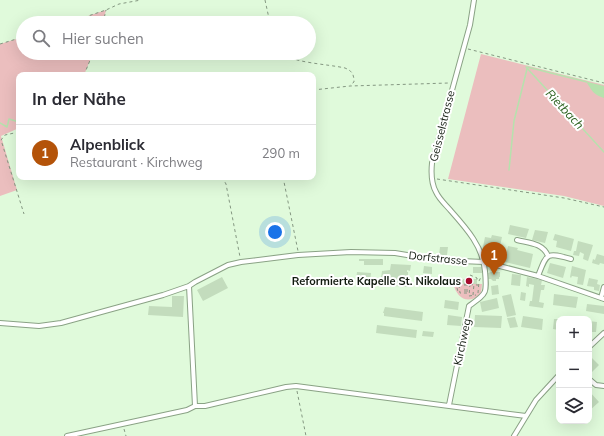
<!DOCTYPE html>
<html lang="de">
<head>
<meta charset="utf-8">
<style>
  :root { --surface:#fff; --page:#f7f7f7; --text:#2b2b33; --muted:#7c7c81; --line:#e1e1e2; --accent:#b45309 }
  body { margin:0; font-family:Mulish,sans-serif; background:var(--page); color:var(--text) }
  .controls { position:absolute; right:12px; bottom:12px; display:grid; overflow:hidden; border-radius:8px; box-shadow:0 4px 16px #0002 }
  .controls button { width:36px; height:36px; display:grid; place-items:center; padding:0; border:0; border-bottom:1px solid var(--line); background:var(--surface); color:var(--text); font:20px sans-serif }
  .you { position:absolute; left:275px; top:232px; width:14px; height:14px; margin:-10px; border:3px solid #fff; border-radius:50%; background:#1a73e8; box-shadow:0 0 0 6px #1a73e833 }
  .badge { display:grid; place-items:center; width:26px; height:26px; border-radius:50%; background:var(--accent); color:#fff; font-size:13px; font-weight:700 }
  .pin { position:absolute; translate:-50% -33px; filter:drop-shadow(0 1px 2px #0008) }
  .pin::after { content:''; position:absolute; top:21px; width:14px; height:12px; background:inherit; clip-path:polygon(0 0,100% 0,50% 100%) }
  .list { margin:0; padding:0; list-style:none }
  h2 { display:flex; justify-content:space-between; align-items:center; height:52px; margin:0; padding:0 16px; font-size:17px }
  h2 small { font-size:13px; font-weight:400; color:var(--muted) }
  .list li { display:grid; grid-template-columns:26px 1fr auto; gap:12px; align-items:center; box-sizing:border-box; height:56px; padding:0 16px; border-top:1px solid var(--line) }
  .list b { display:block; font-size:15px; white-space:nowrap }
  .list p { margin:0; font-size:13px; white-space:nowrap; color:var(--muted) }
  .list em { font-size:13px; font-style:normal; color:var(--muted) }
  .icon { flex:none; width:22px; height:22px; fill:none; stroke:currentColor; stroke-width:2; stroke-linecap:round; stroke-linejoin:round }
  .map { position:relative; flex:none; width:604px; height:436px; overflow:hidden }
  .search { position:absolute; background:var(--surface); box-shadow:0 4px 16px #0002; left:16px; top:16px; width:300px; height:44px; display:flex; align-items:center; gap:10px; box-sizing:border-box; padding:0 14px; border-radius:22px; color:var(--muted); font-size:15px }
  .panel { position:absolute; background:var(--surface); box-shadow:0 4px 16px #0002; left:16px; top:72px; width:300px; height:108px; border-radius:8px }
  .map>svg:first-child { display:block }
</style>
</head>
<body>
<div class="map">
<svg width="604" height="436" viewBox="0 0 604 436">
  <rect width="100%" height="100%" fill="#e0fadb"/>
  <path fill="#ebbebe" d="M106,10L103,23H67Z
    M23,37V53H93L84,75H19V128L1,136L17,190L0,196V44Z
    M481,54L604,85V206L564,196L448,179Z
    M453,283L482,284L481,294C468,305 457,299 453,283Z"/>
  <path fill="#b6e2ad" d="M588,82L604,86V98C594,95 592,91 587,83Z"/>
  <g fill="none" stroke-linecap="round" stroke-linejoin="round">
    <path stroke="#b6e2ad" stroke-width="1.5" d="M526,67L604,152
      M527,67L587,82
      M0,123L7,127L9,119L19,122
      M509,170L514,121L527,69"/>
  </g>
  <path fill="#c3dcbd" d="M510,225L529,229L526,238L508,234Z
    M535,230L548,232L545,243L532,240Z
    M555,234L574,239L571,251L556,247L557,241L553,240Z
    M492,235L502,237L500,246L490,244L489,248L483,247L485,237L491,238Z
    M578,241L593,245L588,261L583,259L584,254L580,252L579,256L573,255L574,251H576Z
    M508,246L518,248L517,250L533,254L530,268L505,262Z
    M440,247H448L447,255H439Z
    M493,251L499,253L498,259L491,258Z
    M597,254L604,256V264L600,263L599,265L592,263L593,259L595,260Z
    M359,259H383V265H364V261H359Z
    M550,263L566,267L563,278L547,273Z
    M391,264L411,265L410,271L407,270V272H408V276H410L409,287L380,285L382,271L390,270Z
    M424,266L432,267V274L423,273Z
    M572,266L586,270L583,285L577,284L578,277L572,276L571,278L570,277Z
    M473,267H482V273H473Z
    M357,272L371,273L370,282L356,281Z
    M491,272H500V277H499V279H496V281H493L491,279H488V273Z
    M512,274L521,275L520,286L511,285Z
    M222,277L228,288L203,301L197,290Z
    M527,277L542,280L541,285H545L544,290H541L539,302L544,303L543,308L529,306L530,301H532L534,285L529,284V287L526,286Z
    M589,278L598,280L597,284L600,285L599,291L594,290V287L587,286Z
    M463,279H477V284H463L461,282Z
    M498,285L499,294L492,295L491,286Z
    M521,292L526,293L525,301L520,300Z
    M511,294L516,315L507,317L502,296Z
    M554,294L578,297L576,308L553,305Z
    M172,296H184L183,317L148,315L149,306L172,307Z
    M497,298L499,308L482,312L480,302Z
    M445,300L459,302L458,310L444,308Z
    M587,304L604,306V314L586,311Z
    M385,307L423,312L422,321L384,316V313H383Z
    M448,315L462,317L461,326L447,325Z
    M475,315L502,316L501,328L474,327Z
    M523,316L543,319L542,330L521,327Z
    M515,317L518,327L510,328L507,318Z
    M554,319H559V330L553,329Z
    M589,321L597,322L596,332H589Z
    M377,325L417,330L416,338L376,333Z
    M423,331L434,332L433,337L422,336Z
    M589,355L599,365L592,372L589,368Z
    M589,391L599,402L589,411Z"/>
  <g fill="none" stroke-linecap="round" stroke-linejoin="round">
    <g stroke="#8aa285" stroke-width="6">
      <path id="street" d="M517,240C529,243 543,243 548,256
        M538,276C547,253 546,252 571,259
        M189,286L195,406
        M601,298L604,287
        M0,323L39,326L61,323L163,295L189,286L195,282L228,265L241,262L298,255L351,252L395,253L437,260L484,262L538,276L604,299
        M589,347L604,333
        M589,379L596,385L604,386
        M449,405L469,306C487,293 487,294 485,271C483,247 467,229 451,211C446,205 439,199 436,192C431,183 431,173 432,163L470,25L474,0
        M67,436L187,410L195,406H205L286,387L296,386L526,416
        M514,436L536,400L559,375"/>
    </g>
    <path stroke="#849781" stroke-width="1" stroke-dasharray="3 3" stroke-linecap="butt" d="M265,0L270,23
      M67,23L106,10L119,4L141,0
      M103,23L106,10
      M0,44L23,37
      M468,49L604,83
      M280,53C294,63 327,64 345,68C352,71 354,74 354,82L350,85
      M84,75L93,53
      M313,90L350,86L449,83
      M19,132L5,135L1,140L24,214
      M222,177L226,184L240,257
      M283,177L298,251
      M437,179L564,198L604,207
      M470,275L477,278V280
      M459,277V284L478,285
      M458,284H456L458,292
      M470,284L469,296L476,295
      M459,285L460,293H469
      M465,292V285
      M467,292V285
      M478,293L479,281L481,277
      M473,295L474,284
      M297,391L306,436
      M124,429L126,436"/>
    <use href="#street" stroke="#fff" stroke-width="4"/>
  </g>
  <circle fill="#a70d2f" stroke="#fff" stroke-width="1.5" cx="469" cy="281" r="4"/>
  <g text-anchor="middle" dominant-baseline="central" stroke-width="4" stroke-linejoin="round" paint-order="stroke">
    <g font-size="11" fill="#111a0f" stroke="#fff">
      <text transform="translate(442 126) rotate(-76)">Geisselstrasse</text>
      <text transform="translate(438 258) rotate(6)">Dorfstrasse</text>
      <text transform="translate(462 342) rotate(-78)">Kirchweg</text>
    </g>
    <g font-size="11" font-weight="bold" fill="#111a0f" stroke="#fff" text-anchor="end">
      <text x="461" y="281">Reformierte Kapelle St. Nikolaus</text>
    </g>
    <g font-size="12" font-style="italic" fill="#2d6321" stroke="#fff">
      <text transform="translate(565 109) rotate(47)">Rietbach</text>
    </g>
  </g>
</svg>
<div class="controls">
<button>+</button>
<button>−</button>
<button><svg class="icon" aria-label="layers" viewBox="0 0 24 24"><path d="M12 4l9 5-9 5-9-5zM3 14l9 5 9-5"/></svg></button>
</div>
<div class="you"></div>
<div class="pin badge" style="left:494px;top:275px">1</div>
<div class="search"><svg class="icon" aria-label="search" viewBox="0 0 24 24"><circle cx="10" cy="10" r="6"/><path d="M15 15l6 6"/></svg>Hier suchen</div>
<section class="panel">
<h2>In der Nähe<small></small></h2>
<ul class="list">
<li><span class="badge">1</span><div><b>Alpenblick</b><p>Restaurant · Kirchweg</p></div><em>290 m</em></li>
</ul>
</section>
</div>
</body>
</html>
